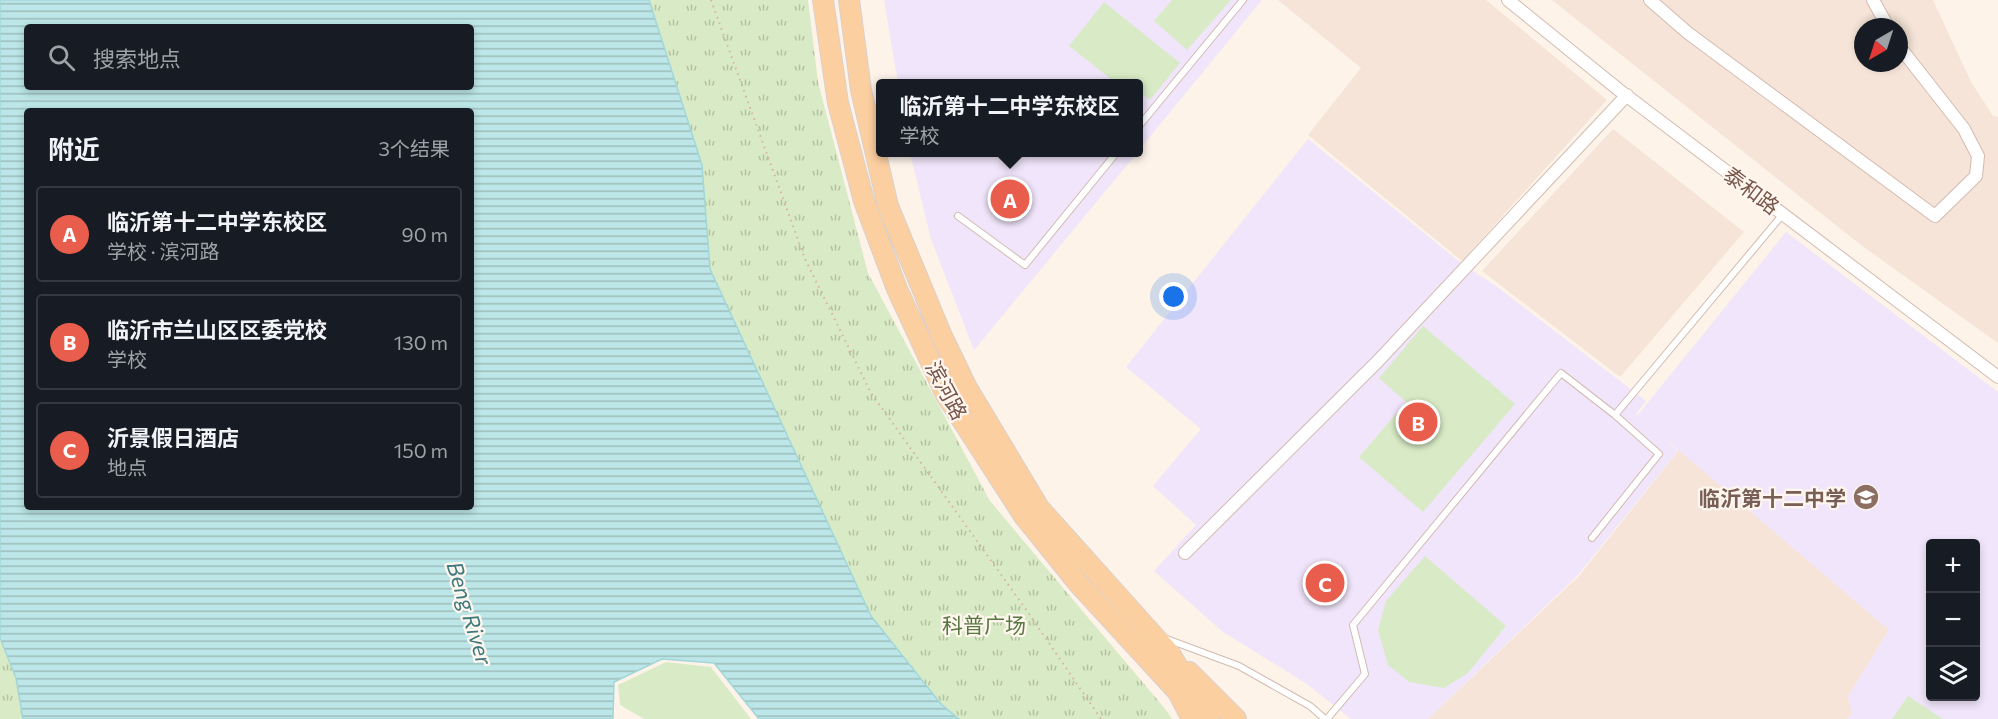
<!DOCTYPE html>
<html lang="zh">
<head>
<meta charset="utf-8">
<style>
  :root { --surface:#171b24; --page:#242831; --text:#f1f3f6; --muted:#9ea1a6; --line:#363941; --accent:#e85d4c }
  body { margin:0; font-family:Commissioner,"Noto Sans SC",sans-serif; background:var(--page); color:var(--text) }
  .controls { position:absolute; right:18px; bottom:18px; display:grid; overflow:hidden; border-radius:6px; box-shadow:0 3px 9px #0003 }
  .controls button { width:54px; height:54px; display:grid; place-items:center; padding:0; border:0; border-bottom:2px solid var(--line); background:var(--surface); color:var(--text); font:30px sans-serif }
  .compass { position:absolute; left:1854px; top:18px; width:54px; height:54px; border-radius:50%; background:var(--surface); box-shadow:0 3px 9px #0003; rotate:219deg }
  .you { position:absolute; left:1174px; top:297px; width:21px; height:21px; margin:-15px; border:4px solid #fff; border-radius:50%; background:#1a73e8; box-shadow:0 0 0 9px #1a73e833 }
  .badge { display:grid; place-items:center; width:39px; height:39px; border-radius:50%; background:var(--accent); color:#fff; font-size:20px; font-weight:700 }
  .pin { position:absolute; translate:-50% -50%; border:3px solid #fff; box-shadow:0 2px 6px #0006 }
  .popup { position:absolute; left:876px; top:79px; width:267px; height:78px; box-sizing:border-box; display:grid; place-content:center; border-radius:6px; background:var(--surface); filter:drop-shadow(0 2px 4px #0005); font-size:20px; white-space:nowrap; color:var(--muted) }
  .popup b { font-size:22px; color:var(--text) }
  .popup::after { content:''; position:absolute; left:50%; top:100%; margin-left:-12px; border:12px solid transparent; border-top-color:var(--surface) }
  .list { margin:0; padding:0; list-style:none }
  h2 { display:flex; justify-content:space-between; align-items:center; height:78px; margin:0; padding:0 24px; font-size:26px }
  h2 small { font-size:20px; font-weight:400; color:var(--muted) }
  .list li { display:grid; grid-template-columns:39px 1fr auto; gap:18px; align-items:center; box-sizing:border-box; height:96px; margin:0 12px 12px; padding:0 12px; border:2px solid var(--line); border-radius:6px }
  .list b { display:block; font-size:22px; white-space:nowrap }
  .list p { margin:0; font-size:20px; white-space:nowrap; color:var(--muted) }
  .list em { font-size:20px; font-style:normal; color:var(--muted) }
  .icon { flex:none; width:33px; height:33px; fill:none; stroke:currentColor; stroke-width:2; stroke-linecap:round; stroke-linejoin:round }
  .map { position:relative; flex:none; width:1998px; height:719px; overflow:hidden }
  .search { position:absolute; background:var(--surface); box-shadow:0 3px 9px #0003; left:24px; top:24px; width:450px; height:66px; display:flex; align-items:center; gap:15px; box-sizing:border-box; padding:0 21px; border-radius:6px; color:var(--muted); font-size:22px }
  .panel { position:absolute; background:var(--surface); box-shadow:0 3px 9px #0003; left:24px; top:108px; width:450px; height:402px; border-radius:6px }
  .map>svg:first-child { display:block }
</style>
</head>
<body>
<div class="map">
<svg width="1998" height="719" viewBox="0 0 1998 719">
  <defs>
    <pattern id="park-tufts" width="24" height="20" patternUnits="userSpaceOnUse" patternTransform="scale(1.5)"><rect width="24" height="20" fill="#d9ebc6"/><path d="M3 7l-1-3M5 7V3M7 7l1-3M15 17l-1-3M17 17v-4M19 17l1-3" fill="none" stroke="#b5c1a3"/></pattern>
    <pattern id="water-rules" width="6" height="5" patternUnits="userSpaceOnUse" patternTransform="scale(1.5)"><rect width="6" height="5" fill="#bce6e7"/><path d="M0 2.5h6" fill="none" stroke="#9ebdbd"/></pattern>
  </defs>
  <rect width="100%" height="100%" fill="#fdf3e9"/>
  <path fill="#f5e4d7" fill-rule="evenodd" d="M1278,0H1486L1607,100L1462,261L1308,135L1361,68Z
    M1552,0H1933L1971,82L1993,116L1998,117V343L1861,245ZM1863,27H1899V63H1863Z
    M1613,129L1744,232L1620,377L1482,271Z
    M1679,450L1889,630L1848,696L1852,715L1846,719H1428L1579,576Z"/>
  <path fill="#f0e5fa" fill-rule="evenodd" d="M884,0H1262L1139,150V83H898Z
    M1308,139L1461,263L1496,286L1646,401L1636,414L1637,416L1786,232L1998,392V719H1846L1852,715L1848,696L1889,630L1662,436L1678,451L1578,575L1428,719H1351L1307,684L1223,632L1154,571L1196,525L1153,486L1201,429L1126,367ZM1930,544H1976V696H1930Z
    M910,153H1137L974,350L931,239Z"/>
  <path fill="#d9ebc6" d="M1172,0H1231L1187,50L1154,21Z
    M1104,2L1180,63L1150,100L1141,93L1139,95V83H1116L1069,46Z
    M1423,326L1515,404L1423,512L1359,457L1406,402L1379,378Z
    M1425,556L1506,626L1468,673L1444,688L1409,682L1388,665L1378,630L1386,601Z
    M666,662L711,667L751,719H644L620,705L618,685Z
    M1908,696L1943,719H1892Z"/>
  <path fill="url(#park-tufts)" d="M649,0H808L818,82L868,273L990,501L1166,710L1172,719H959L941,704L871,616L710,269L702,165Z
    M0,594L38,719H0Z"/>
  <path fill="url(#water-rules)" stroke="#a2d7d9" stroke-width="1.5" fill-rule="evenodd" d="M0,0H649L702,165L710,269L871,616L941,704L959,719H759L714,663L662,659L614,682L613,719H23L16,678L0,638ZM27,27H471V87H27ZM27,111H471V507H27Z"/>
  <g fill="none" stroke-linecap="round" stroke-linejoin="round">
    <g stroke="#d2bbb0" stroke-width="8">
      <path id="lane" d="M1139,126L1243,0
        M958,216L1025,265L1117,152
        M1615,415L1783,214
        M1164,638L1239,666L1310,706L1325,719
        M1327,719L1365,674L1353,625L1561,373L1615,415L1659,454L1592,538"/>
    </g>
    <g stroke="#d2bbb0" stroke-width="14">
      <path id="street" d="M1508,0L1619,90L1998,377
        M1650,0L1688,33L1935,216L1976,176L1978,156L1964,129L1899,46
        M1873,0L1888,27
        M1185,553L1378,361L1627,95"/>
    </g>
    <g stroke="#d9d0cd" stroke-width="22">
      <path id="primary" d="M823,0L838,103L864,201L897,289L946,395L1024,516L1078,583L1178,692L1192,719
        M849,0L861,90L888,206L941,334L967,388L1039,508L1170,654L1209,719
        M1189,672L1236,719"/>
    </g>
    <path stroke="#d8b1a2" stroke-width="2" stroke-dasharray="1.5 4.5" stroke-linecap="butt" d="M711,0L805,259L871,393L1025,608L1101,719"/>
    <use href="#lane" stroke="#fff" stroke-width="6"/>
    <use href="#street" stroke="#fff" stroke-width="12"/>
    <use href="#primary" stroke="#fccfa1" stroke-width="20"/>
  </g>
  <defs>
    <g id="school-disc" transform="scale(1.35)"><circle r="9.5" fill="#8d6e63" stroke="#fff7ef"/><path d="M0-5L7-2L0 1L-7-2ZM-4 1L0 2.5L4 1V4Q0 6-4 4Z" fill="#fff"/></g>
  </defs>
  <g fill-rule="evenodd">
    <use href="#school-disc" x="1866" y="497"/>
  </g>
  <g text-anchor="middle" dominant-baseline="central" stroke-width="4.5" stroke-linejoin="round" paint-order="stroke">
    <g font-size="21" fill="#78564b" stroke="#fff7ef">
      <text transform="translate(1752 190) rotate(37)">泰和路</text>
      <text transform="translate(947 390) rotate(62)">滨河路</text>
    </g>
    <g font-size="21" font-weight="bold" fill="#785e54" stroke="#fff7ef" text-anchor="end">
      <text x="1846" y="497">临沂第十二中学</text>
    </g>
    <g font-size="21" fill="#577840" stroke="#fff7ef">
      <text x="984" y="624">科普广场</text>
    </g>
    <g font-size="22" font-style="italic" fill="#3e7a7d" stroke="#fff7ef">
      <text transform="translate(470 613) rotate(73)">Beng River</text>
    </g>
  </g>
</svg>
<div class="controls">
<button>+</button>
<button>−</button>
<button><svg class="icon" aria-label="layers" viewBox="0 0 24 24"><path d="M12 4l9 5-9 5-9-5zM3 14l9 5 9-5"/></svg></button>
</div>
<svg class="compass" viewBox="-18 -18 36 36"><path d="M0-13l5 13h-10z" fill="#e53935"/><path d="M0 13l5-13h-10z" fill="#9ea1a6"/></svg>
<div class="you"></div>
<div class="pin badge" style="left:1010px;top:199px">A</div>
<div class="popup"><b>临沂第十二中学东校区</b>学校</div>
<div class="pin badge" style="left:1418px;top:422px">B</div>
<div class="pin badge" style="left:1325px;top:583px">C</div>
<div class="search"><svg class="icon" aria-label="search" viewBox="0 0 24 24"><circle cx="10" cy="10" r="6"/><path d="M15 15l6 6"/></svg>搜索地点</div>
<section class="panel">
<h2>附近<small>3个结果</small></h2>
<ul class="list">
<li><span class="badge">A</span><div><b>临沂第十二中学东校区</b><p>学校 · 滨河路</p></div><em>90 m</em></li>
<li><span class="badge">B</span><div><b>临沂市兰山区区委党校</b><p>学校</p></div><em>130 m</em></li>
<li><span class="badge">C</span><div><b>沂景假日酒店</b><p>地点</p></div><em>150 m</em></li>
</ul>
</section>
</div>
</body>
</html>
